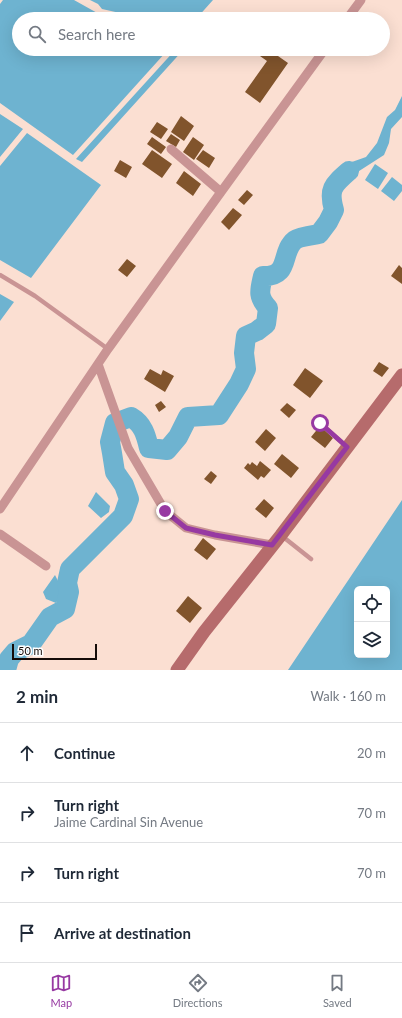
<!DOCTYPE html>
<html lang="en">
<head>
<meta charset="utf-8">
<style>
  :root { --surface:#fff; --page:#f6f6f7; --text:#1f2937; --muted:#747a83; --line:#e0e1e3; --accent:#9739a2 }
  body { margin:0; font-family:Lato,sans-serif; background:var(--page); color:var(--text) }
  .controls { position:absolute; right:12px; bottom:12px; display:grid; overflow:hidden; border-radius:6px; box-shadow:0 4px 16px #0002 }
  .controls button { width:36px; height:36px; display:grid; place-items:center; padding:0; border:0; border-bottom:1px solid var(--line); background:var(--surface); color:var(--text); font:20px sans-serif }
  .scale { position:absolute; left:12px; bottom:10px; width:85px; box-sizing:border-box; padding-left:4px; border:2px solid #150c08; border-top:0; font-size:11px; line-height:14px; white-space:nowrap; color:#150c08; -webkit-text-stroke:3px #fff; paint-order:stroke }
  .stop { position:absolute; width:12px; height:12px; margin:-9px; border:3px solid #9739a2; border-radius:50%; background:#fff }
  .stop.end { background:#9739a2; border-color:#fff; box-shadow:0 1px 4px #0008 }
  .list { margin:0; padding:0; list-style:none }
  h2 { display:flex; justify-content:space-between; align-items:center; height:52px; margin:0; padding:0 16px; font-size:17px }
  h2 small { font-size:13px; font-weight:400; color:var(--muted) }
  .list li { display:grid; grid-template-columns:26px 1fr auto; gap:12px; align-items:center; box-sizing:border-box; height:60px; padding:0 16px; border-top:1px solid var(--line) }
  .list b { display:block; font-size:15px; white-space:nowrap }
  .list p { margin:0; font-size:13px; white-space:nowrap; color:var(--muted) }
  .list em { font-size:13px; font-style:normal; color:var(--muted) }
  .icon { flex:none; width:22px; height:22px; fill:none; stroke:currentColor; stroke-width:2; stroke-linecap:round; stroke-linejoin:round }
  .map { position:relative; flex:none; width:402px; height:670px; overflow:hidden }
  .search { position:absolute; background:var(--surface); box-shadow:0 4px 16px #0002; left:12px; right:12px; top:12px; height:44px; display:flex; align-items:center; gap:10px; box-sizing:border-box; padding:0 14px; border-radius:22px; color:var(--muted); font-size:15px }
  .sheet { height:292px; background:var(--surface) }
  nav { display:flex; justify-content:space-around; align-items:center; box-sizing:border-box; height:56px; border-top:1px solid var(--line); background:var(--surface); font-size:11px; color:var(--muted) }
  nav a { display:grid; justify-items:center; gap:2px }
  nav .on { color:var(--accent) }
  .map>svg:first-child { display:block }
</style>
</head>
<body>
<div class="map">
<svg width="402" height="670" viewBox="0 0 402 670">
  <rect width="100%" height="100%" fill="#fbdfd2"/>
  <path fill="#6eb3d0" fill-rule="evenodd" d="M3,0H74L108,19H19V49H161L166,52L73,155L0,103V4Z
    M90,0H213L196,19H124L120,13L102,9L98,4Z
    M176,49H184L82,162L76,159Z
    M402,96V117L391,129L389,143L384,155L342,182L332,192L329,205L327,191L331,180L342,172L349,163L366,157L377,143L387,117L395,110Z
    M0,114L23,129L0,157Z
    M27,133L101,185L31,278L0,260V166Z
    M375,164L388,173L378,189L365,180Z
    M392,177L402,185V191L394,201L381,191Z
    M0,294L14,302L0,321Z
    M96,492L110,506L109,512L101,518L88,506Z
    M402,500V670H288ZM357,589H387V655H357Z
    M55,575L63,591L56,603L46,599L43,592Z"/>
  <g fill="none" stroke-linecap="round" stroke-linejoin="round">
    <path stroke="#6eb3d0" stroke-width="20" d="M6,670L9,659L15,652L31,644L50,617L65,609L69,592L67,583L70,569L123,516L129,499L124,485L115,472L112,453L110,442L115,423L131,417C143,424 146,435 149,448L167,450L178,437L188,417L219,415L239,384L246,369L244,353L246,336L257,331L266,324L268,308C257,296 260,290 263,276C291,277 280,252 295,240C299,237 313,235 319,234L328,222L334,210C328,189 333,185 349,171"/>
  </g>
  <path fill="#81542c" d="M265,49H268L288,63L260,103L245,92L267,61L260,56Z
    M181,116L194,126L184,141L171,132Z
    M157,122L168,129L161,139L150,132Z
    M171,134L180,140L176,147L166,141Z
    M152,137L166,147L161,154L147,144Z
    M193,137L204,145L194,160L183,152Z
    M152,150L172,164L162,178L142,164Z
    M203,150L215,158L209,168L196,159Z
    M120,160L132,167L126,178L114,171Z
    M184,171L201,184L193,196L176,183Z
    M247,190L253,195L244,205L238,200Z
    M233,208L242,215L229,230L221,222Z
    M127,259L136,266L127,277L118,270Z
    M399,265L402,268V284L391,276Z
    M379,362L389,368L382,377L373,371Z
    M305,368L323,381L310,398L293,385Z
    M150,369L161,375L163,370L174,376L165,392L144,379Z
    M161,401L166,407L159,412L155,405Z
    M287,403L296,410L289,418L280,410Z
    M320,426L333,438L325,448L311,437Z
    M266,429L276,438L265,451L255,442Z
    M282,454L299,468L291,478L274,464Z
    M260,461L271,470L264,478L261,476L258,480L244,468L248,463L250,465L252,462L257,466Z
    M211,471L217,476L211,484L204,479Z
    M264,499L274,508L266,518L255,509Z
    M203,538L216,549L207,560L194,550Z
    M188,596L202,608L190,623L176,611Z"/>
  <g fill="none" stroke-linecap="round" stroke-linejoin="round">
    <path stroke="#c99494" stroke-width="4.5" d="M0,275L35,296L108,349
      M320,423L347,447
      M282,536L311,559"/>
    <path stroke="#c99494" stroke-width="9" d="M347,19L361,0
      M171,149L221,192
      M98,364L128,448L165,511L186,528L215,535L272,545
      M0,509L108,349L221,192L325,49
      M0,534L46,566"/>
    <path stroke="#b66b6c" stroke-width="13" d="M177,670L204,632L281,535L402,375"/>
  </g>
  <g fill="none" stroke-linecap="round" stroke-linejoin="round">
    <path stroke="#9739a2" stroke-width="5" d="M165,511L186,528L215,535L272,545L347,447L320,423"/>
  </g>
</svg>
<div class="controls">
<button><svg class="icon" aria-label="locate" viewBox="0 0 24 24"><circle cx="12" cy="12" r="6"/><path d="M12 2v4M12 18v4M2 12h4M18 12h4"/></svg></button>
<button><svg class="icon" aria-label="layers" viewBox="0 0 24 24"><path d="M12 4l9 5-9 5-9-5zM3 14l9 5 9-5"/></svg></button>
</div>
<div class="scale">50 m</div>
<div class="stop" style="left:320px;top:423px"></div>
<div class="stop end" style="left:165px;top:511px"></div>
<div class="search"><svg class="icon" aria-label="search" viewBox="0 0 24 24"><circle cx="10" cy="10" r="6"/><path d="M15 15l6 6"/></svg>Search here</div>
</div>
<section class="sheet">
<h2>2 min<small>Walk · 160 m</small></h2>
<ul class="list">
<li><svg class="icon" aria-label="ahead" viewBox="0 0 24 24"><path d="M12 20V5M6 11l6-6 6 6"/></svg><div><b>Continue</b></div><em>20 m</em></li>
<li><svg class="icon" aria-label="right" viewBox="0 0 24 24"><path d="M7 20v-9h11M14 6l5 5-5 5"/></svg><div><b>Turn right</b><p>Jaime Cardinal Sin Avenue</p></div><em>70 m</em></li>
<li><svg class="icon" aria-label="right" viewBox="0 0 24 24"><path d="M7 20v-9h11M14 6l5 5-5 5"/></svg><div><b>Turn right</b></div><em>70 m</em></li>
<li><svg class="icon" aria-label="arrive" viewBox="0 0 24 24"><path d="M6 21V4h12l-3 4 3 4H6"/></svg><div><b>Arrive at destination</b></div></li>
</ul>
</section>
<nav>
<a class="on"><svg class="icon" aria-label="map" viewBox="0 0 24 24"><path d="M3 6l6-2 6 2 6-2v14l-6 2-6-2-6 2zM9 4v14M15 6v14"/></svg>Map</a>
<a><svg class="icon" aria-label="directions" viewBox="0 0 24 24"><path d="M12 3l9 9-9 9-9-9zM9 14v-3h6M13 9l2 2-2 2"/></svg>Directions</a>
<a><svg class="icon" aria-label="saved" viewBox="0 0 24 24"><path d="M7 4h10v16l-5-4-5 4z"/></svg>Saved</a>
</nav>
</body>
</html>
